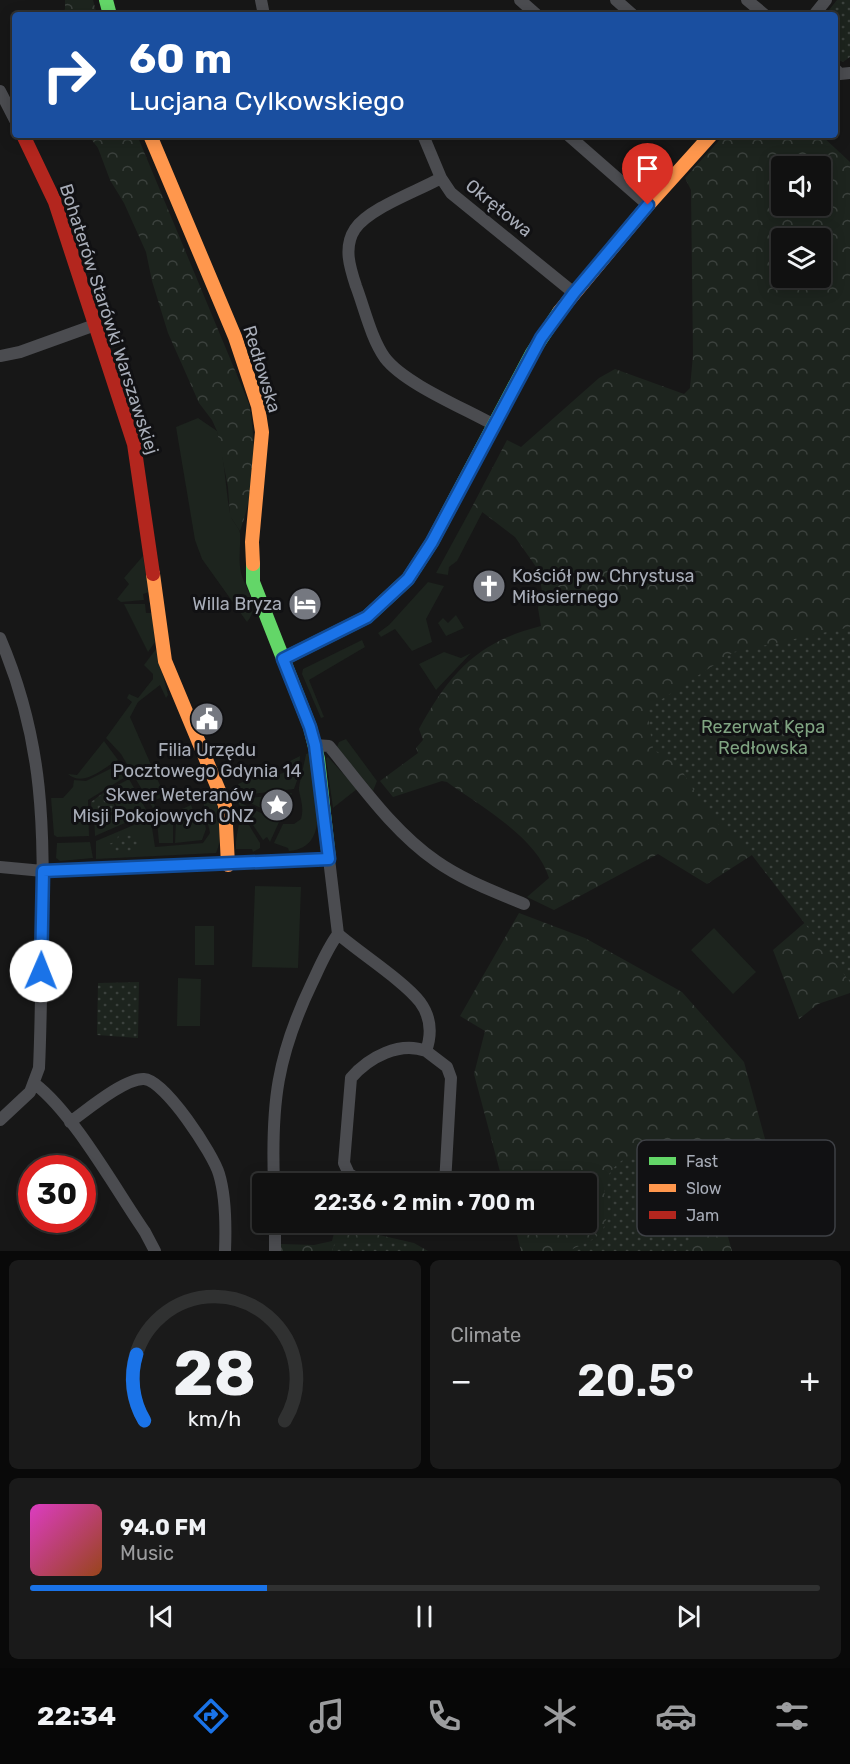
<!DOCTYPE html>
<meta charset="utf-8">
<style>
body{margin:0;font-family:Rubik,sans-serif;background:#1a1a1a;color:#f1f3f6;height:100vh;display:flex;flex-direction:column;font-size:22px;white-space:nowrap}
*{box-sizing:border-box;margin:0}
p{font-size:20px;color:#9c9d9f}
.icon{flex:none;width:33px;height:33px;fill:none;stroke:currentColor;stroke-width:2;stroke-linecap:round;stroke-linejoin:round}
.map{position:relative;height:1251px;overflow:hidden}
.drawer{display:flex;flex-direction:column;gap:9px;padding:9px;background:#090909;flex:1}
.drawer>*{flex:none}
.hud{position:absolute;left:12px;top:12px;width:826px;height:126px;border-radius:6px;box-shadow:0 3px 15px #0003,0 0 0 2px #303131;background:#1a4fa0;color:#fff;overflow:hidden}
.fabs{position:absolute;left:771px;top:156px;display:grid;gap:12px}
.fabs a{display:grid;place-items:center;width:60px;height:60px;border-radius:6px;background:#111;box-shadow:0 3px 15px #0003,0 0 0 2px #303131;font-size:30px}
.speed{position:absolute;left:18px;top:1155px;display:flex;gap:12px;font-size:30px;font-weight:700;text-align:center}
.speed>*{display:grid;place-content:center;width:78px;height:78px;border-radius:50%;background:#111;box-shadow:0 3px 15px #0003,0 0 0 2px #303131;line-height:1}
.speed .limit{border:9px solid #d22;background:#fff;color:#111}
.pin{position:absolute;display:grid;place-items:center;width:51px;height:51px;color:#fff;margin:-62px -26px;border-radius:50% 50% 50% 0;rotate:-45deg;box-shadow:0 0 6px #0007}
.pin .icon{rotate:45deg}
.me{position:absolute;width:66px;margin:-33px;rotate:1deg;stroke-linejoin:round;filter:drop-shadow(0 0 4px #0008)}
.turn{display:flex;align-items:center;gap:21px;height:126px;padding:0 18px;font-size:27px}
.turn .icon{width:78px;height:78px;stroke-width:2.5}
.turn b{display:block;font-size:42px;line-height:51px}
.big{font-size:45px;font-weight:600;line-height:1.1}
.drawer .widget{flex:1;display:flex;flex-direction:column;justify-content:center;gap:9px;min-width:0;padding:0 21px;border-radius:9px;background:#1a1a1a}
.drawer .dial{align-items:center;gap:0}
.dial svg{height:156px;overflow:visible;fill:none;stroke:#303131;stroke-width:7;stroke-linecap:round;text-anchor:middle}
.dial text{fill:#f1f3f6;stroke:none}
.song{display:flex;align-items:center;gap:18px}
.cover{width:72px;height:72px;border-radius:9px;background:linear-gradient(135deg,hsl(310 70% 55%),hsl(20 70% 35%))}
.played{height:6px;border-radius:3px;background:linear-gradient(90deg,#1a73e8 30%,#303131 30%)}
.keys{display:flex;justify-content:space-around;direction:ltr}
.heat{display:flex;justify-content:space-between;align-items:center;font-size:33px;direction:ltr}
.drawer .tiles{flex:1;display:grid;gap:9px;grid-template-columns:1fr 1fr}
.widget:last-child{grid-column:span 2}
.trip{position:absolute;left:252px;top:1173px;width:345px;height:60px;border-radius:6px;background:#111;box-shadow:0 3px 15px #0003,0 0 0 2px #303131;font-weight:600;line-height:60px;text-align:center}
.tabs{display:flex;height:96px;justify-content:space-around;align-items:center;background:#070707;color:#9c9d9f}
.tabs .icon{width:42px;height:42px}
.tabs .active{color:#1a73e8}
.tabs b{font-size:27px;color:#f1f3f6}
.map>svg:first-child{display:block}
</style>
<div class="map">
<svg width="850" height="1251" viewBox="0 0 850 1251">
<defs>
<pattern id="forest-crowns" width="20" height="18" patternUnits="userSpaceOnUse" patternTransform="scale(1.5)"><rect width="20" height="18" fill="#1d241e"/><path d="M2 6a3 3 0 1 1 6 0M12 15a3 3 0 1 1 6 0" fill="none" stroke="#3b413d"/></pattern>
<pattern id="park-dots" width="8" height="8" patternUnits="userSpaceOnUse" patternTransform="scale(1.5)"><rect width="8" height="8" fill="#1d241e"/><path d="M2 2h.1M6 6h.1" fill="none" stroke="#3b413d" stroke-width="1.8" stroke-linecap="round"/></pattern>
</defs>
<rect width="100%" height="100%" fill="#171717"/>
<path fill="#1d241e" d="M 198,418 L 217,431 C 225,458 225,486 230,513 C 231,521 239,526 240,533 C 241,549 237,564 243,579 C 249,593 259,609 247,622 L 202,559 L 195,540 L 176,427 Z
M 473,505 L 483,511 L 457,561 L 449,567 L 448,575 L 436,573 Z
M 143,556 L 149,592 L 143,594 L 144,600 L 121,602 L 117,599 L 129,584 L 124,578 Z
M 428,582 L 444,586 L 426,619 L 432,642 L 412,651 L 395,629 L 381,637 L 378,633 L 389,625 Z
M 124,604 L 145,604 L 146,613 L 152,613 L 155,642 L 148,652 Z
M 456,615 L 464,628 L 446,636 L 438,623 L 443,618 L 448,623 Z
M 362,640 L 365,647 L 309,680 L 324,717 L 321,718 L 302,674 L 303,669 Z
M 156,649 L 168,695 L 166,698 L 160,685 L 138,702 L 130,717 L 163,792 L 163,797 L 153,801 L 156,809 L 154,810 L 121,754 L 106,738 L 132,702 L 127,698 L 129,694 L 138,698 L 153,679 L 153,674 L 144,665 Z
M 444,652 L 461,658 L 471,653 L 436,690 L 419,664 Z
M 346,739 L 377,781 L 373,791 L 337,747 L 339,742 Z
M 104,741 L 118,760 C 104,767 84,788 68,774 L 77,775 Z
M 309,753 C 313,783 335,848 289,851 L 288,848 L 274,843 L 283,824 L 294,824 L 301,819 C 304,808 301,800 299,791 C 298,787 305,761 306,754 Z
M 300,756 L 299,775 L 294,789 L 235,796 L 233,791 L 239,788 L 238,784 L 270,770 L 275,776 L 288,771 L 288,762 Z
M 328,757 L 357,789 L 333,808 L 326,758 Z
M 120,764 L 127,776 L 88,800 L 89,836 L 57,837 L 54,835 L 51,798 L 63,798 L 73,787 L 74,780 L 86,781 Z
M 129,779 L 148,813 L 95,836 L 94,817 L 112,815 L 118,811 L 110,789 Z
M 292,793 L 281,818 L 242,799 Z
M 212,795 C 222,808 223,838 216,853 L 96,859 L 96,841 L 148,819 L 151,821 L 155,847 L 203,843 L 210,833 L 203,801 Z
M 237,801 L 279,822 L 270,842 L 267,837 L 263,840 Z
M 191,805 L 193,810 L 173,820 L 173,843 L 159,843 L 157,820 Z
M 202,809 L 206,829 L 202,840 L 175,843 L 176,820 Z
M 239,809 L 260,843 L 260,848 L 253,852 L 252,849 L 236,849 C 235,834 241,827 239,809 Z
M 90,842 L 93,858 L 60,861 L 56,858 L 57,843 Z
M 255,886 L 301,887 L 298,968 L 252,967 Z
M 195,926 L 214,926 L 214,965 L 195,965 Z
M 714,928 L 756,972 L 733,994 L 691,950 Z
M 178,978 L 201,979 L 200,1026 L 177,1026 Z"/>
<path fill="url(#forest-crowns)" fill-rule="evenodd" d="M 65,0 L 93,0 L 97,15 L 60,15 L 65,9 Z
M 88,135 L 137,135 L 249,404 C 257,446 255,490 240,531 L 230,516 L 228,487 L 217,431 L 212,420 L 199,403 L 168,333 L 152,281 L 146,252 L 124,203 L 110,180 L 98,148 Z
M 724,135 L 777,139 L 784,135 L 821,135 L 850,162 L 850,993 L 818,1004 L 799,1019 L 773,950 L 816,913 L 766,846 L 707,884 L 658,854 L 554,910 L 527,897 L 549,878 C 538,838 480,806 447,782 L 442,781 L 393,797 L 380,781 L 418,753 L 416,748 L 423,740 L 419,729 C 450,673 477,642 541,626 L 538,608 L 542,592 L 539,571 L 515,537 L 473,505 L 507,440 L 521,447 L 599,378 L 615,369 L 684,394 L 690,388 L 693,355 L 691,190 L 685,178 ZM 782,166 L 820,166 L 820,206 L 782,206 ZM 782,238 L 820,238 L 820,278 L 782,278 Z
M 519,913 L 585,938 L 682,992 L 744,1062 L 768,1150 L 720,1209 L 732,1251 L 521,1251 L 514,1223 L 586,1222 L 586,1184 L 503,1183 L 474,1074 L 485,1031 L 460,1016 Z
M 336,1225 L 414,1243 L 428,1251 L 281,1251 L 281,1244 L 314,1245 L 332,1241 Z"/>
<path fill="url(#park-dots)" d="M 837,0 L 850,0 L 850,57 L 843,62 L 836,59 L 836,15 L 825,15 Z
M 850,627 L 850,982 L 734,832 L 719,825 L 699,799 L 678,764 L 653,750 L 647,709 L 734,652 Z
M 107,790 L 116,809 L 113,812 L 92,814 L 91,802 Z
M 136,835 L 138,850 L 110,853 L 109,844 L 117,841 L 118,836 Z
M 139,982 L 138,1038 L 97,1035 L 98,983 Z
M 637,1151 L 683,1172 L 691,1251 L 569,1251 C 577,1246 590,1242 597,1236 C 625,1210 576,1184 637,1151 Z
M 335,1242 L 414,1243 L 408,1251 L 332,1251 Z"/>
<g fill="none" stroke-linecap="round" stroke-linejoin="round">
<path stroke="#4b4c50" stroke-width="12" d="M 261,0 L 264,15
M 520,0 L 537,15
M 616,0 L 633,15
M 747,0 L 765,15
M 814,15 L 826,0
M 836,70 L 840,74 L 850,73
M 0,91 L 15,120
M 423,135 L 441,178 L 451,193 L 574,293
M 568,135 L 648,205
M 441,178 C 418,191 369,208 355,229 C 343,247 350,268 356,286 C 365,310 371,338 385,358 C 405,384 464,408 494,425
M 0,356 L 20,352 L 95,325
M 0,638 C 45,743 44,829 42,941 C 41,984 41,1026 39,1068 L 30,1092 L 0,1120
M 315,745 L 329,746 C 362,786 393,831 436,861 C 463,880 493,891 524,904
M 0,867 L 43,871 L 329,859 L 338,934 C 327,949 320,966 312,983 C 277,1056 271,1103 274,1184
M 338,934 C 360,953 405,982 420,1002 C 431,1017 432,1034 426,1051 L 447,1067 L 451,1078 L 445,1184
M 426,1051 C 400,1041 369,1057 351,1078 L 344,1163 L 349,1174 L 358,1179 L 445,1183
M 35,1084 C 74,1114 116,1190 145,1232 L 155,1251
M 70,1122 C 87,1110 125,1078 144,1079 C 165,1080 213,1154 219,1174 C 226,1197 226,1226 225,1251
M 275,1222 L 275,1251"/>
<path stroke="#63d668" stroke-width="14" d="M 106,0 L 110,15
M 253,564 L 253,582 L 310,727 L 318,759 L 329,859
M 283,659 L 367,617 L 408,579 L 432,542 L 532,353 L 559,312"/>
<path stroke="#ff974d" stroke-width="14" d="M 150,135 L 235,337 L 258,406 L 262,432 L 252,542 L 253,564
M 559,312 L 648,205 L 711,135
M 153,574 L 165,661 L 225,805 L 228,865"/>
<path stroke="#b3261e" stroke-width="14" d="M 23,135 L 55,202 L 134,444 L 153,574"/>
</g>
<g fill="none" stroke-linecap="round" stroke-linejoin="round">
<defs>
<path id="route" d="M 41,971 L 43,871 L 329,859 L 315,745 L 310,727 L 283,659 L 367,617 L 408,579 L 432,542 L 541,338 L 574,293 L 648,205"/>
</defs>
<use href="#route" stroke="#114b97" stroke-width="15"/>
<use href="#route" stroke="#1a73e8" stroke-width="10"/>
</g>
<defs>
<symbol id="church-disc" viewBox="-11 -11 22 22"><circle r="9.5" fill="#757880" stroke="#111113"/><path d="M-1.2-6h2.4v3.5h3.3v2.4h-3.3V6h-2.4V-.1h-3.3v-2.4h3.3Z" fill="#fff"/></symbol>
<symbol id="hotel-disc" viewBox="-11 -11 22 22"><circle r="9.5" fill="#757880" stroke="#111113"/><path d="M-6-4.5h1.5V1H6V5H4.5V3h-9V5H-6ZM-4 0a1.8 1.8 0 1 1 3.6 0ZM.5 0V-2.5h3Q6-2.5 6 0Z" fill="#fff"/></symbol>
<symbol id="civic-disc" viewBox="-11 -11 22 22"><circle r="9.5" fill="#757880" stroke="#111113"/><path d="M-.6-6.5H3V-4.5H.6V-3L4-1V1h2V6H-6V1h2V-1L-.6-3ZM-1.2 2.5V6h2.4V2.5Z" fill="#fff"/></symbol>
<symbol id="sight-disc" viewBox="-11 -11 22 22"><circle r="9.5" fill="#757880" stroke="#111113"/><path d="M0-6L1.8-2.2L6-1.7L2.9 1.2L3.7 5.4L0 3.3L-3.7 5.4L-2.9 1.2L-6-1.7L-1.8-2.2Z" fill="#fff"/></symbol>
</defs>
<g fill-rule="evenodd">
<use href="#church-disc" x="470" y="567" width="38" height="38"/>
<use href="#hotel-disc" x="286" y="585" width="38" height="38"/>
<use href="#civic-disc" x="188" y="700" width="38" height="38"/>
<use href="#sight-disc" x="258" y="786" width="38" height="38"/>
</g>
<g text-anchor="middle" stroke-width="6" stroke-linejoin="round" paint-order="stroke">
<g font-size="18" fill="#a8adb8" stroke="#111113">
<text transform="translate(499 208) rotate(39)" y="6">Okrętowa</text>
<text transform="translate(109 319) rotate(72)" y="6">Bohaterów Starówki Warszawskiej</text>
<text transform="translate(262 369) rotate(73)" y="6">Redłowska</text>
</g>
<g font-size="18" fill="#a8adb8" stroke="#111113" text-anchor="end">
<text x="512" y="582" text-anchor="start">Kościół pw. Chrystusa<tspan x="512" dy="21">Miłosiernego</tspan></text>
<text x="282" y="610">Willa Bryza</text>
<text x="207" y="756" text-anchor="middle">Filia Urzędu<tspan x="207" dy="21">Pocztowego Gdynia 14</tspan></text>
<text x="254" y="801">Skwer Weteranów<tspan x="254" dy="21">Misji Pokojowych ONZ</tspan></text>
</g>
<g font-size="18" fill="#7fa381" stroke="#111113">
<text x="763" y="733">Rezerwat Kępa<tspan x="763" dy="21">Redłowska</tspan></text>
</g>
</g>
<rect x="637" y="1140" width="198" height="96" rx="9" fill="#111113" stroke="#3e4045" stroke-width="1.5"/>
<rect x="649" y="1157" width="27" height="8" fill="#63d668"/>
<rect x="649" y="1184" width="27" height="8" fill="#ff974d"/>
<rect x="649" y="1211" width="27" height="8" fill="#b3261e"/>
<g font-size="16" fill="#a8adb8">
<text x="686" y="1167">Fast</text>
<text x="686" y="1194">Slow</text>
<text x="686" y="1221">Jam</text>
</g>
</svg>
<div class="fabs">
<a><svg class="icon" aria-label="sound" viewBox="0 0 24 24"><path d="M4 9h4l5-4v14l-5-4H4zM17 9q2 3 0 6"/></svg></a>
<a><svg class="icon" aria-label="layers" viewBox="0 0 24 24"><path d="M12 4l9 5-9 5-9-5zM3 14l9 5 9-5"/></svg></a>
</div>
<div class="speed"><div class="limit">30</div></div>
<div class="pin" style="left:648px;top:205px;background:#d93025"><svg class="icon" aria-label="arrive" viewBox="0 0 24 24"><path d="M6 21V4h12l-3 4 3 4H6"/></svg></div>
<svg class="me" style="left:41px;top:971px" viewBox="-20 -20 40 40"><circle r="19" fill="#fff"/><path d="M0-13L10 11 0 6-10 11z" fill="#1a73e8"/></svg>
<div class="trip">22:36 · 2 min · 700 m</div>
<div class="hud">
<div class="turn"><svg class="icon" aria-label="right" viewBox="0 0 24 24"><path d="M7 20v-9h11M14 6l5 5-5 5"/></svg><div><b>60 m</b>Lucjana Cylkowskiego</div></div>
</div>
</div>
<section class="drawer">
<div class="tiles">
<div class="widget dial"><svg viewBox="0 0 100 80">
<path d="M14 69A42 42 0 1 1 86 69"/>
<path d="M14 69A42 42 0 0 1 10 35" stroke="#1a73e8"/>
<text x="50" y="56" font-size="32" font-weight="700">28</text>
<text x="50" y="72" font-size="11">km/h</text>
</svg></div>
<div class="widget"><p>Climate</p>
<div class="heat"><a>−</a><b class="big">20.5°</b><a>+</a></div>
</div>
<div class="widget">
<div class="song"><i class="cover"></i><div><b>94.0 FM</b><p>Music</p></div></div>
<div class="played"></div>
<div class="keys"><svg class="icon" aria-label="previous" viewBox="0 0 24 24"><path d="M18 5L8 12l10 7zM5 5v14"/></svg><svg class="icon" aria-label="pause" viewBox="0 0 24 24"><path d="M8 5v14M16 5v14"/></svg><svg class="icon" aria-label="next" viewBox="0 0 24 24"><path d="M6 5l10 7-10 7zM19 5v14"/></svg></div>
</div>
</div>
</section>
<nav class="tabs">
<b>22:34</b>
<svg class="icon active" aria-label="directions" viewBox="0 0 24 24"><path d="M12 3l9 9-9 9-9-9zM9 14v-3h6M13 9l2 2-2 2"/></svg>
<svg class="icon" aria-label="music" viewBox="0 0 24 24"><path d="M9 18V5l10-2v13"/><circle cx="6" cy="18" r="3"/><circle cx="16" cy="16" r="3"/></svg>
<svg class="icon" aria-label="phone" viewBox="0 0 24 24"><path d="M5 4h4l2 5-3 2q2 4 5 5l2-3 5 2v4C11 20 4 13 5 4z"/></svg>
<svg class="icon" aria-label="climate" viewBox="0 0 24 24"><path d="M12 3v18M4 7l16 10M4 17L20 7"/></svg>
<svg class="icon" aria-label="car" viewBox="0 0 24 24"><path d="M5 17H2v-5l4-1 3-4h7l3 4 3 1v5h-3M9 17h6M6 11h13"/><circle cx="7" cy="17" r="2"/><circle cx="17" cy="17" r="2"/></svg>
<svg class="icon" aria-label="filters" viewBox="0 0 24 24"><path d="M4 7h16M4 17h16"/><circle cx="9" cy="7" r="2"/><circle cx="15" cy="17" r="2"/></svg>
</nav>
